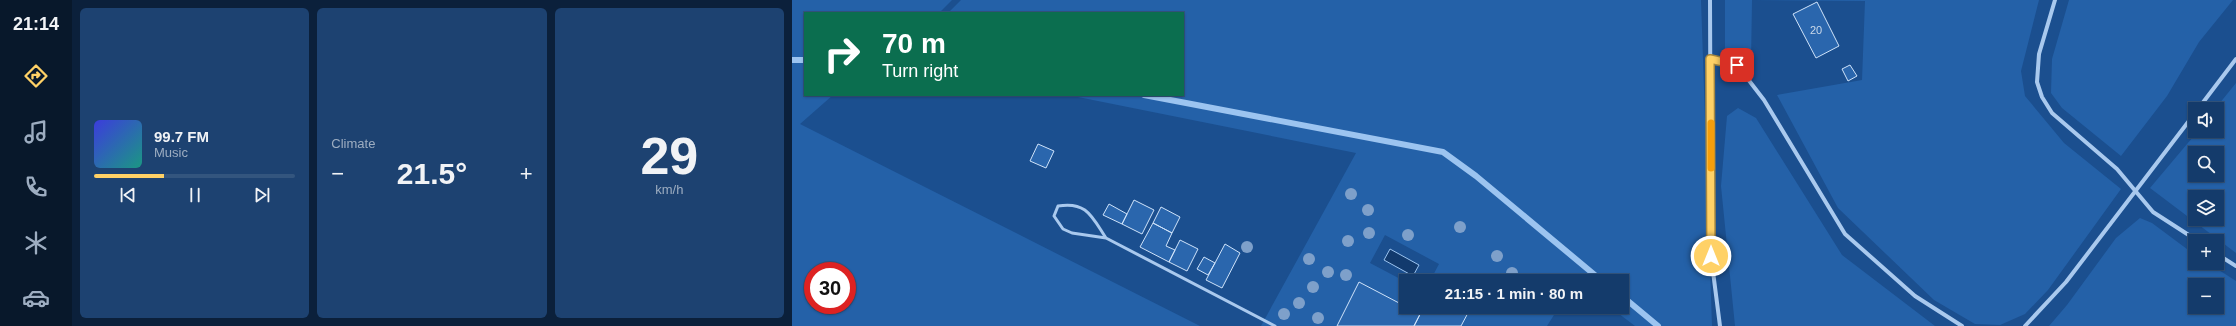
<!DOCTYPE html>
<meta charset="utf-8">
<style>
body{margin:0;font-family:Arial,sans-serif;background:#1d4271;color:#f1f3f6;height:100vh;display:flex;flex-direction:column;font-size:15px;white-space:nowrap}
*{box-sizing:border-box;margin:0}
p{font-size:13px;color:#9dadc1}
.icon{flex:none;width:22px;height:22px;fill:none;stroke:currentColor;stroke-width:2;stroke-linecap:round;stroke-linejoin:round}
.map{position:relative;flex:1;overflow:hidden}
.panel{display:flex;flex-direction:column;gap:8px;padding:8px;background:#0b203b;width:720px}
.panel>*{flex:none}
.top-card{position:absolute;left:12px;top:12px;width:380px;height:84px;border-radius:0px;box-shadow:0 1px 3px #0004,0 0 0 1px #33557e;background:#0b6e4f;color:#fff;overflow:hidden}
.controls{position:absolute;left:1396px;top:102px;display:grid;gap:8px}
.controls a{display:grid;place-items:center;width:36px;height:36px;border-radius:0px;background:#143b6b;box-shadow:0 1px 3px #0004,0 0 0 1px #33557e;font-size:20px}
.speed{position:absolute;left:12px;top:262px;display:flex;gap:8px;font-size:20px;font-weight:700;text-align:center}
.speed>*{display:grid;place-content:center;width:52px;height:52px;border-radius:50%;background:#143b6b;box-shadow:0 1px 3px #0004,0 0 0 1px #33557e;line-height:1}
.speed .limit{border:6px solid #d22;background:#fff;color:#111}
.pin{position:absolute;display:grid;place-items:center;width:34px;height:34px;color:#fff;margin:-17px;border-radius:8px;box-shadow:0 2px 6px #0006}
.me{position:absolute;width:44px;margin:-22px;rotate:0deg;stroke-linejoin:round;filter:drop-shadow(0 0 3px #0008)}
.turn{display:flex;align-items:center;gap:14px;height:84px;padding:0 12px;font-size:18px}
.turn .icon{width:52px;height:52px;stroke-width:2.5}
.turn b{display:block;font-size:28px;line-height:34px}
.big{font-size:30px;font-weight:800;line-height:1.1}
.panel .tile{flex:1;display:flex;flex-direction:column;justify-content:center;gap:6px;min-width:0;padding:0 14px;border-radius:6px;background:#1d4271}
.panel .dial{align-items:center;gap:0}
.dial b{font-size:52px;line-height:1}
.song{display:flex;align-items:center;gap:12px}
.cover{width:48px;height:48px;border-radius:6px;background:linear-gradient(135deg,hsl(240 70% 55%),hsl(170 70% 35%))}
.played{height:4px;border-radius:2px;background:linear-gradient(90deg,#ffd166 35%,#33557e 35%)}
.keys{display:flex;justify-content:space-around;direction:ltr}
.heat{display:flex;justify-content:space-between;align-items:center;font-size:22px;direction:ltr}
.panel .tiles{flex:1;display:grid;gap:8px;grid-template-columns:repeat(3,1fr)}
.trip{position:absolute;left:607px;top:274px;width:230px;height:40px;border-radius:0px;background:#143b6b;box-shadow:0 1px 3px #0004,0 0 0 1px #33557e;font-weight:800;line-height:40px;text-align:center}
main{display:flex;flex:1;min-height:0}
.tabs{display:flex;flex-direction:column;width:72px;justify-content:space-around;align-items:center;background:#08182b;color:#9dadc1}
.tabs .icon{width:28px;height:28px}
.tabs .selected{color:#ffd166}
.tabs b{font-size:18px;color:#f1f3f6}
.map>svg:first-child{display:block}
</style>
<main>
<nav class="tabs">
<b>21:14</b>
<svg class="icon selected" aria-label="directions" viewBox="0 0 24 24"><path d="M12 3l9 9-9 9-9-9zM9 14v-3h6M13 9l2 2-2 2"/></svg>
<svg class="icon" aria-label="music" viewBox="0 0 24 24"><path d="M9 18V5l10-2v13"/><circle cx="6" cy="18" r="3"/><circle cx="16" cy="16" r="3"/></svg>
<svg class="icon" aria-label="phone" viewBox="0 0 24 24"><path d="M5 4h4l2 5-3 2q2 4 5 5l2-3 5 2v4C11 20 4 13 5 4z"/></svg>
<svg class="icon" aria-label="climate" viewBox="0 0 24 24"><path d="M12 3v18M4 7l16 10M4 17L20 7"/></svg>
<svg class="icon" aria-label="car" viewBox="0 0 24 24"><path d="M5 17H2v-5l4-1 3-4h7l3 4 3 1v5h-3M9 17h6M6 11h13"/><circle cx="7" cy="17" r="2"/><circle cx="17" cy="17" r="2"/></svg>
</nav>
<section class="panel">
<div class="tiles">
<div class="tile">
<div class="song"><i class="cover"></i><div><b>99.7 FM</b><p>Music</p></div></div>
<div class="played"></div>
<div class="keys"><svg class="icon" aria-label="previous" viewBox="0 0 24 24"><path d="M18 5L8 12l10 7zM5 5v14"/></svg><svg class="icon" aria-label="pause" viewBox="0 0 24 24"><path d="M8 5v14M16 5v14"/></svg><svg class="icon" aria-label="next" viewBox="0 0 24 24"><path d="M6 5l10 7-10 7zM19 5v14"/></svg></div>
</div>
<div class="tile"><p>Climate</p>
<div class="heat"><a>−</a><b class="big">21.5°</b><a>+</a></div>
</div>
<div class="tile dial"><b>29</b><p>km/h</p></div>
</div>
</section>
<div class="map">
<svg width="1444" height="326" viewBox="0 0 1444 326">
<rect width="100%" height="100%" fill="#1b4f8f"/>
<path fill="#2461a8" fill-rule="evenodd" d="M 0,0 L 160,0 L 147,13 L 13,13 L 13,95 L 41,95 L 8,124 L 408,326 L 0,326 ZM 21,271 L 55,271 L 55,305 L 21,305 Z
M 169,0 L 909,0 L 920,326 L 843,326 L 818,307 L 830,307 L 830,281 L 638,281 L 647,264 L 593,235 L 578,263 L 614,282 L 614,307 L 767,307 L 755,326 L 469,326 L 564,153 L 276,95 L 391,95 L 391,13 L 156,13 Z
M 933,0 L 1247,0 L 1229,71 L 1233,96 L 1272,143 L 1329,189 L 1256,290 L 1233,314 L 1208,325 L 1183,324 L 1142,300 L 1046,208 L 985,95 L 1070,80 L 1073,1 L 960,0 L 959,62 L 948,52 L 933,50 Z
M 1277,0 L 1441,0 L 1407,42 L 1375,96 L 1329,156 L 1270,108 L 1259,93 L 1260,59 Z
M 1444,83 L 1444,253 L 1358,188 L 1406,131 L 1425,131 L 1425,109 L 1423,109 ZM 1403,153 L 1425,153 L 1425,175 L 1403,175 ZM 1403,197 L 1425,197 L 1425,219 L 1403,219 Z
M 946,108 L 964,118 L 1050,255 L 1143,326 L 943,326 L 929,186 L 935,116 Z
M 1348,218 L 1360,223 L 1403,255 L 1403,263 L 1416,263 L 1444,281 L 1444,326 L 1257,326 L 1275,305 L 1324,238 ZM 1403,285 L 1425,285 L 1425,307 L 1403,307 Z"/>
<path fill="#123a6d" stroke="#9cc4f0" d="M 598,249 L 627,265 L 621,276 L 592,260 Z"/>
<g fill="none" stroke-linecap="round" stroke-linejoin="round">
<path stroke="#9cc4f0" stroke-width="6" d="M 0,60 L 13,60
M 352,95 L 651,152 L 684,176 L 810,281
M 830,296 L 866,326"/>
</g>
<path fill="#2a66ad" stroke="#cfe3fa" d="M 1025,2 L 1047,46 L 1024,58 L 1001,14 Z
M 1058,65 L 1065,76 L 1056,81 L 1050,69 Z
M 246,144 L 262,151 L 254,168 L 238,161 Z
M 342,200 L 362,210 L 350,234 L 330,224 Z
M 317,204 L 335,214 L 330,224 L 311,215 Z
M 369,207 L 388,217 L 380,233 L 361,223 Z
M 361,223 L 380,233 L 374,246 L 383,250 L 377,262 L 348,247 Z
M 388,240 L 406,249 L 395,271 L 377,262 Z
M 433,244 L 448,253 L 430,288 L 414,280 Z
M 412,257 L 423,263 L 416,275 L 405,269 Z
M 567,282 L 628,314 L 622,326 L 545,326 Z
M 632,307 L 669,307 L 677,311 L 669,326 L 622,326 Z"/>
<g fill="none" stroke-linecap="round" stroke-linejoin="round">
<path stroke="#a9c9ee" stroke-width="3" d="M 314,238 C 300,217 295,201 266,206 L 262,216 L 271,229 L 280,233 L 314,238 L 483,326"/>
<path stroke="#a9c9ee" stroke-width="4" d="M 918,0 L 919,256 L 928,326
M 1263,0 L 1247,54 L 1245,82 L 1250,97 L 1260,113 L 1325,169 L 1361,212 L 1406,241
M 918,59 L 945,65 L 972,100 L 1053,234 L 1123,296 L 1170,326
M 1406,109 L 1444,59
M 1425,254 L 1444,266
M 1233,326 L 1274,282 L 1403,113"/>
</g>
<g fill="#7ea0ca">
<circle cx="559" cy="194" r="6"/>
<circle cx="576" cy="210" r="6"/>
<circle cx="668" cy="227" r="6"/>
<circle cx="577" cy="233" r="6"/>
<circle cx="616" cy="235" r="6"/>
<circle cx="556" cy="241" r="6"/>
<circle cx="455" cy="247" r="6"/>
<circle cx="705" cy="256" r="6"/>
<circle cx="517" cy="259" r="6"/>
<circle cx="536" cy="272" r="6"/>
<circle cx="720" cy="273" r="6"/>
<circle cx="554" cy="275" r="6"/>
<circle cx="521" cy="287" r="6"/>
<circle cx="507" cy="303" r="6"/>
<circle cx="492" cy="314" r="6"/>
<circle cx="526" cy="318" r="6"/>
</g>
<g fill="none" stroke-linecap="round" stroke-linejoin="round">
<defs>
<path id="route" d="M 919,256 L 918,59 L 945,65"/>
</defs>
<use href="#route" stroke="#a68842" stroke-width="10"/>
<use href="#route" stroke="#ffd166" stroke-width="7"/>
<path stroke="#f59e0b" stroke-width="7" d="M 919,123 L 919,168"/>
</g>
<g text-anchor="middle" stroke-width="4" stroke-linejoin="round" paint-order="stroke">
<g font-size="11" fill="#cad9ea">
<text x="1024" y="34">20</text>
</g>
</g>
</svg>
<div class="controls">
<a><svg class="icon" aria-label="sound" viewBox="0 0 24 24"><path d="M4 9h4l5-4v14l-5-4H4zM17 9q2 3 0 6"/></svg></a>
<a><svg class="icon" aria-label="search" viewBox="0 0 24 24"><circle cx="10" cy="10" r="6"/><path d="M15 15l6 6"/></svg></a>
<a><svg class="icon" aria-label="layers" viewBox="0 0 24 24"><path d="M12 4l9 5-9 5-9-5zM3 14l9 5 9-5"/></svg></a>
<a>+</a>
<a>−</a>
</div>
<div class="speed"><div class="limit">30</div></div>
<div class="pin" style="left:945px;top:65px;background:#d93025"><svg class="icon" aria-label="arrive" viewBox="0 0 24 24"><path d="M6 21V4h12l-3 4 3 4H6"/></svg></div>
<svg class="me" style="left:919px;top:256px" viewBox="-20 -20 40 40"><circle r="17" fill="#ffd166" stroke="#fff" stroke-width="3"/><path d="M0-11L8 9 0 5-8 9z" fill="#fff"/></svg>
<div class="trip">21:15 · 1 min · 80 m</div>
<div class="top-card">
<div class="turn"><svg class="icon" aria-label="right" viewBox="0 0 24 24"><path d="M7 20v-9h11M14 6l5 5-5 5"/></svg><div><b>70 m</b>Turn right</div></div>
</div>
</div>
</main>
